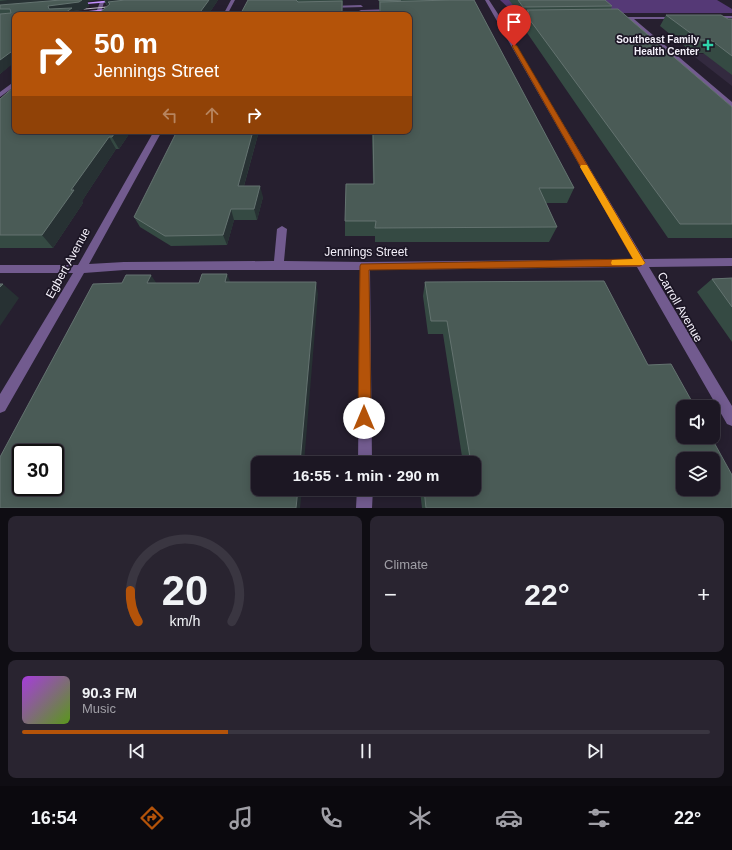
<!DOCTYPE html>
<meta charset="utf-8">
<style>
body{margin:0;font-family:Helvetica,sans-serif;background:#292430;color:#f1f3f6;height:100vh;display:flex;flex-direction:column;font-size:15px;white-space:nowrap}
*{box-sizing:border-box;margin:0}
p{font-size:13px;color:#a09fa6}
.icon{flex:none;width:22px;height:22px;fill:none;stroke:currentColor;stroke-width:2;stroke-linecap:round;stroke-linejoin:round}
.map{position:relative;height:508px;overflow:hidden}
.side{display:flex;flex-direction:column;gap:8px;padding:8px;background:#0f0d13;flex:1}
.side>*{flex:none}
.hud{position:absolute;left:12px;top:12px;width:400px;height:122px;border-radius:8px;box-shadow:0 2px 10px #0003,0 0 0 1px #3a3641;background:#b45309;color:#fff;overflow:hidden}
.buttons{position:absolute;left:676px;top:400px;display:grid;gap:8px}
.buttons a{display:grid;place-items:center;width:44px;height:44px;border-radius:8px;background:#1c1723;box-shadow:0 2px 10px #0003,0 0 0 1px #3a3641;font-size:20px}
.speed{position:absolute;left:12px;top:444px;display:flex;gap:8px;font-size:20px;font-weight:700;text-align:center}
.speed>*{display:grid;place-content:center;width:52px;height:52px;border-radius:50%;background:#1c1723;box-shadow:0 2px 10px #0003,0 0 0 1px #3a3641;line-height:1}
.speed .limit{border:2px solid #111;border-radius:6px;background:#fff;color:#111}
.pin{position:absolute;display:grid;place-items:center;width:34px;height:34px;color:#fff;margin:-41px -17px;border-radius:50% 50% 50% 0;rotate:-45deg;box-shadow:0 0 4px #0007}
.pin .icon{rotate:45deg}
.me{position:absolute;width:44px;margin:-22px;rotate:0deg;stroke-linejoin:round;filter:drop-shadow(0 0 3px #0008)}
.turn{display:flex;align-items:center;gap:14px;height:84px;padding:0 16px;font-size:18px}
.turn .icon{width:52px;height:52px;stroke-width:2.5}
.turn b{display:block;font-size:28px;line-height:34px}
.lanes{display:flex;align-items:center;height:38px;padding:0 16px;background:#0003;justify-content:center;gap:20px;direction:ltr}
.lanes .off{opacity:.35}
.big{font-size:30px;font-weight:800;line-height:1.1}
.side .card{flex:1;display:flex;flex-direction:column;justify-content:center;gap:6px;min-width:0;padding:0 14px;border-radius:8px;background:#292430}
.side .dial{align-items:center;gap:0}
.dial svg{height:104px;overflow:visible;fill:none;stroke:#3a3641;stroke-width:7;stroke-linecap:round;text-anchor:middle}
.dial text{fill:#f1f3f6;stroke:none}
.song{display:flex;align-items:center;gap:12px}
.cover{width:48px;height:48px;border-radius:6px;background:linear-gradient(135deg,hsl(280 70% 55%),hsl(90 70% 35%))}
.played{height:4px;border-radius:2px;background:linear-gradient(90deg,#b45309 30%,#3a3641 30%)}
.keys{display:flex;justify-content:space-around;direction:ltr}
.heat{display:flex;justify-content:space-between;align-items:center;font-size:22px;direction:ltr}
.side .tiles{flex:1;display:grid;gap:8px;grid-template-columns:1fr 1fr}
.card:last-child{grid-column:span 2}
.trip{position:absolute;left:251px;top:456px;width:230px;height:40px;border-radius:8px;background:#1c1723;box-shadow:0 2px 10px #0003,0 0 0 1px #3a3641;font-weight:800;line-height:40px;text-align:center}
.menu{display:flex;height:64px;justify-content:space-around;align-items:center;background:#0b090e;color:#a09fa6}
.menu .icon{width:28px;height:28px}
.menu .active{color:#b45309}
.menu b{font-size:18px;color:#f1f3f6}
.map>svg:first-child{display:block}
</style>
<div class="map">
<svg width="732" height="508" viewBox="0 0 732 508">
<rect width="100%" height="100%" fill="#261f2f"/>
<path fill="#332a3f" d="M 691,54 L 732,54 L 732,86 Z"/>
<path fill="#553976" d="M 500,0 L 717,0 L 732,9 L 732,13 L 514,13 Z"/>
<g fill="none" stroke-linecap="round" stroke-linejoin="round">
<path fill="#725b8f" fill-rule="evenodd" d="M 231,0 L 235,0 L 227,15 L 223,15 Z
M 485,0 L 489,0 L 500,17 L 536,17 L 538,18 L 536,19 L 501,20 L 644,259 L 732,258 L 732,266 L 649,267 L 732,406 L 732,426 L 727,424 L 637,267 L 370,270 L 372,463 L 358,463 L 360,270 L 124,270 L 84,273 L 5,411 L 0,413 L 0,394 L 73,273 L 0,273 L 0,265 L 78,265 L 154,131 L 162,131 L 89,264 L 124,262 L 274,261 L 277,229 L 282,226 L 287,229 L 284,261 L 365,262 L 633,259 Z
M 102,1 L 104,2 C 102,10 101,15 92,15 L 97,10 L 100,2 Z
M 361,5 L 363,7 L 329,8 L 327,7 L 329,6 Z
M 393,9 L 395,11 L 361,12 L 359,11 L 361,10 Z
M 712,16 L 732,16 L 732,18 L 710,18 Z
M 614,17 L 680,17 L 678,19 L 634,19 L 732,102 L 732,107 L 628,19 L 612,19 Z
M 15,81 L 15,86 L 0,97 L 0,92 Z
M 357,489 L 373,489 L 372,508 L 356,508 Z"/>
<path fill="#c391ff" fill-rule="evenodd" d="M 113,0 L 135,0 L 75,5 L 73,4 Z
M 115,8 L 117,10 L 69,15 L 53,15 Z"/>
<path stroke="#c0bbc7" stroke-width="1" d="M 74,10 L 118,6"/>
</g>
<path fill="#354a43" d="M 0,0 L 96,0 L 87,1 L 89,6 L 83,10 L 73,11 L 0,74 Z
M 104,0 L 218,0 L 208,15 L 97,15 L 107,6 Z
M 248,0 L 343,0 L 342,15 L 240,15 Z
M 379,0 L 474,0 L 574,188 L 567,203 L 546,203 L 557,227 L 549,242 L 375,242 L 375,236 L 345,236 L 345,221 L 373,184 L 372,131 L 409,131 L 379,8 Z
M 509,0 L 605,0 L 612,6 L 611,9 L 732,107 L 732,238 L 668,238 L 521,24 L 523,16 L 521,16 Z
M 666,15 L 732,19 L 732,75 L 703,53 L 693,53 L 660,26 Z
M 0,99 L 15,131 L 131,131 L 119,149 L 116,149 L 82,201 L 83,203 L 53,248 L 0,248 Z
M 259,131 L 244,186 L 263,197 L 257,220 L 234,220 L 227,245 L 171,246 L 140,227 L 134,217 Z
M 732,278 L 732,342 L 697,292 L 712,279 Z
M 425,282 L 648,365 L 732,508 L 422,508 L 420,491 L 421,489 L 474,489 L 474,463 L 463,463 L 443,334 L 428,334 L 423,296 Z"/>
<path fill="#273133" d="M 8,0 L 96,0 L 87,1 L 89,6 L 83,10 L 73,11 L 75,15 L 62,15 L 52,14 L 48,6 L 0,9 L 0,1 Z
M 105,0 L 142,0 L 110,4 L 108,2 L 110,7 L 108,7 Z
M 209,0 L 218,0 L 208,15 L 198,15 Z
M 15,49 L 15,62 L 0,74 L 0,60 Z
M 116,131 L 131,131 L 119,149 L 112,137 Z
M 253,131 L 259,131 L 241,196 L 238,186 Z
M 109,137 L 116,149 L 82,201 L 83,203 L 53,248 L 42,235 L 71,190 Z
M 260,186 L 263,197 L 257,220 L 254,209 Z
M 231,209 L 234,220 L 227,245 L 223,235 Z
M 227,274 L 232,286 L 225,282 Z
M 151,275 L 159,287 L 147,283 Z
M 316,282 L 318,294 L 304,463 L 300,463 Z
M 3,284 L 19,298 L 0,326 L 0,287 Z
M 298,489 L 302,489 L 300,508 L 296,508 Z"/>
<path fill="#4a5b56" stroke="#647370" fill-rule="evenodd" d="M 61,0 L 82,0 L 79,2 L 48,6 L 49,9 L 72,8 L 62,15 L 15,15 L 15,49 L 0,60 L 0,14 L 11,13 L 10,9 L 0,9 L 0,5 Z
M 125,0 L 209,0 L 198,15 L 97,15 L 110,4 L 108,2 Z
M 248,0 L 296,0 L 298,2 L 342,1 L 342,15 L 240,15 Z
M 379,0 L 401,0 L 379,1 Z
M 450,0 L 474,0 L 574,188 L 539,188 L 557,227 L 375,228 L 376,221 L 345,221 L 346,184 L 374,184 L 373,131 L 409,131 L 409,15 L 369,15 L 369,13 L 380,13 L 380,2 Z
M 518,0 L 605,0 L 612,6 L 523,7 Z
M 618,9 L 732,107 L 732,224 L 680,224 L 524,12 L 529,12 L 527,10 Z
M 666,15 L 721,15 L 728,19 L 732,19 L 732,56 L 711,40 L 700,40 Z
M 15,86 L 15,131 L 116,131 L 112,137 L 109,137 L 71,190 L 74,190 L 42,235 L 0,235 L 0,99 Z
M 177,131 L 253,131 L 238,186 L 260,186 L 254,209 L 231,209 L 223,235 L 165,236 L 134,217 Z
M 202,274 L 227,274 L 225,282 L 316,282 L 300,463 L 258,463 L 258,489 L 298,489 L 296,508 L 0,508 L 0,457 L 93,284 L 122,283 L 126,275 L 151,275 L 147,283 L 199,283 ZM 21,453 L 55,453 L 55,487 L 21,487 Z
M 732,278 L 732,307 L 712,279 Z
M 604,281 L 648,365 L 671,364 L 695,407 L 683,407 L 683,437 L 711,437 L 732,475 L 732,508 L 426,508 L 424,489 L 474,489 L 474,463 L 471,463 L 447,321 L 431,321 L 425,282 ZM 683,459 L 713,459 L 713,489 L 683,489 Z
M 0,284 L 3,284 L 0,287 Z"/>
<path fill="#b45309" stroke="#753606" d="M 514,44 L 517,46 L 645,263 L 640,266 L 369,270 L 371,418 L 369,422 L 364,424 L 360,422 L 358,418 L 360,266 L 361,264 L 633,259 L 512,46 Z"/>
<path fill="#f59e0b" d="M 581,165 L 587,165 L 588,167 L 643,260 L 645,263 L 643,265 L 612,265 L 611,263 L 612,260 L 633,259 L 580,167 Z"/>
<path fill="#2fd4aa" stroke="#1c1625" stroke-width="1.5" d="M706 39h4v4h4v4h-4v4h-4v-4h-4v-4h4z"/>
<g text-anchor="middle" stroke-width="3.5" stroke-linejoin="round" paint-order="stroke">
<g font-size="10" font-weight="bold" fill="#f4f0fa" stroke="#1c1625" text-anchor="end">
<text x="699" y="43">Southeast Family<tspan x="699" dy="12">Health Center</tspan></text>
</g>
<g font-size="12" fill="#f4f0fa" stroke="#1c1625">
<text x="366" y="256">Jennings Street</text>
<text transform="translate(68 263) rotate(-61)" y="4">Egbert Avenue</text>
<text transform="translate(680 307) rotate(60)" y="4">Carroll Avenue</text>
</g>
</g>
</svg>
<div class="buttons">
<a><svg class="icon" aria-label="sound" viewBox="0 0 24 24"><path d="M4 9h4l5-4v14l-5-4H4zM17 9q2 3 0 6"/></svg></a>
<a><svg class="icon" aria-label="layers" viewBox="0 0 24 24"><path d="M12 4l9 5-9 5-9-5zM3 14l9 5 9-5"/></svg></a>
</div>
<div class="speed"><div class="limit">30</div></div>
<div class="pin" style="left:514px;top:46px;background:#d93025"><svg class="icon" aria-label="arrive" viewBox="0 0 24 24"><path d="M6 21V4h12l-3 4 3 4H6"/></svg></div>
<svg class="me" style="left:364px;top:418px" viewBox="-20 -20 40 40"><circle r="19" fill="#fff"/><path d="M0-13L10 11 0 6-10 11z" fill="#b45309"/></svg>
<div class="trip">16:55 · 1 min · 290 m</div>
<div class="hud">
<div class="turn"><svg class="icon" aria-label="right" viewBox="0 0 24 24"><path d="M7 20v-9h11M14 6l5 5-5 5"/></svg><div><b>50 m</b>Jennings Street</div></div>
<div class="lanes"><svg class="icon off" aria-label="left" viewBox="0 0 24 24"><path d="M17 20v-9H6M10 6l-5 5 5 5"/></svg><svg class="icon off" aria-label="ahead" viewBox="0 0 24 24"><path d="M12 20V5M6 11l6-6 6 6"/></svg><svg class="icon" aria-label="right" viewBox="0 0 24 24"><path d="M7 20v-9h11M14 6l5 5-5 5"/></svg></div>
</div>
</div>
<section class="side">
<div class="tiles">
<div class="card dial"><svg viewBox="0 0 100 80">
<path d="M14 69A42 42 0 1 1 86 69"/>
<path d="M14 69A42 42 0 0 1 8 45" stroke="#b45309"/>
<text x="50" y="56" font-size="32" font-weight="700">20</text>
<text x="50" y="72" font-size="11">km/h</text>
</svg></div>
<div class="card"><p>Climate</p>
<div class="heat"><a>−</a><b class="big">22°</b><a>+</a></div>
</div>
<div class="card">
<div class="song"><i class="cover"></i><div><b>90.3 FM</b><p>Music</p></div></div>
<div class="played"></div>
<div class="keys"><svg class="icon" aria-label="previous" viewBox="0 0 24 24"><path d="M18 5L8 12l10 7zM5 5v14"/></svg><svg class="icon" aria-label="pause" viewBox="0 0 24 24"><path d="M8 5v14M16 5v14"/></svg><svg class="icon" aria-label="next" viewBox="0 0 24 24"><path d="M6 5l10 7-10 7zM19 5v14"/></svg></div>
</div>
</div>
</section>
<nav class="menu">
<b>16:54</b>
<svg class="icon active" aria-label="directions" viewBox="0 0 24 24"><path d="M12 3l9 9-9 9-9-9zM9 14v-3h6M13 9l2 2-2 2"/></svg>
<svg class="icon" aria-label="music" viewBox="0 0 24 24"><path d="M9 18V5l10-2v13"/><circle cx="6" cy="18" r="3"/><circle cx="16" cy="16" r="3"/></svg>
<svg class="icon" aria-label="phone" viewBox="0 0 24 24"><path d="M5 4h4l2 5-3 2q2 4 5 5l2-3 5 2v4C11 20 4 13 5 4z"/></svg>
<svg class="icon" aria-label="climate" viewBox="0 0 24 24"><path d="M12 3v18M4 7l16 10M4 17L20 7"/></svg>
<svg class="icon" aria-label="car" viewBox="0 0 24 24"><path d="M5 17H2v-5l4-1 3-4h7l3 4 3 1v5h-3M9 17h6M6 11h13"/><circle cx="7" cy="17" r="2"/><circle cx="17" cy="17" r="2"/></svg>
<svg class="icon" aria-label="filters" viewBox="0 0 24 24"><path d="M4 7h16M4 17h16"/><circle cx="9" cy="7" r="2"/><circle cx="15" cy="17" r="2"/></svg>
<b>22°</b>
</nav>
